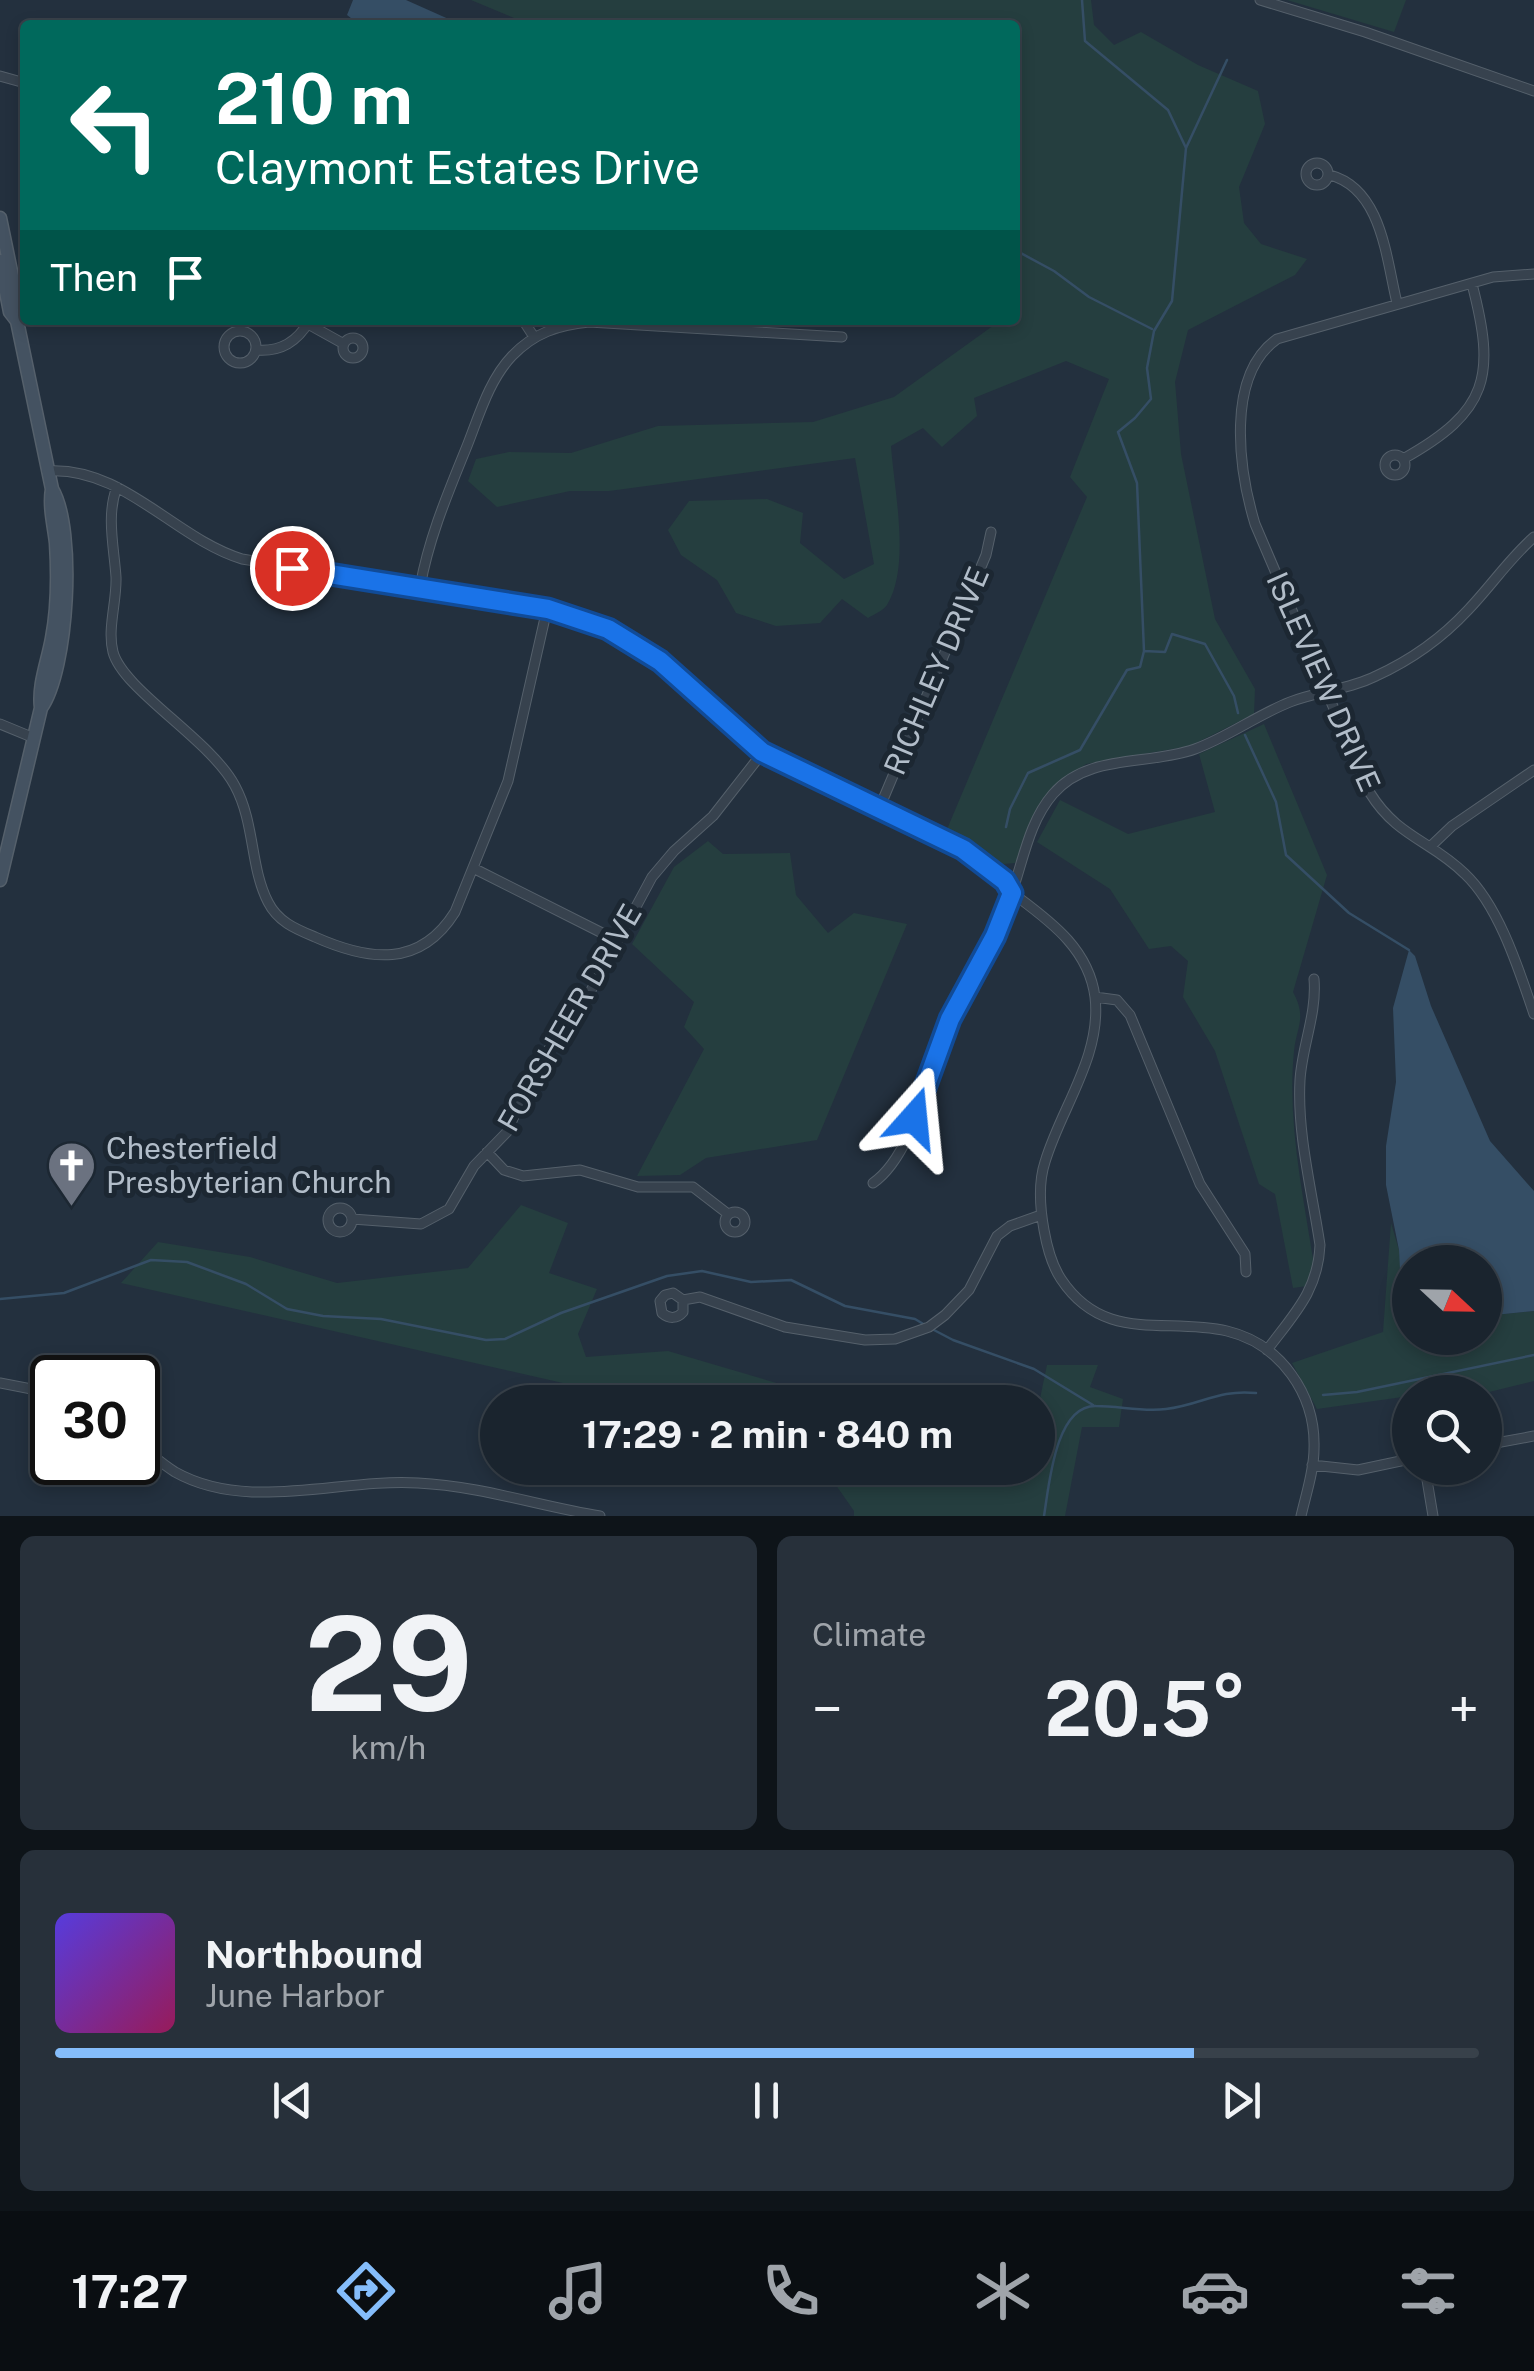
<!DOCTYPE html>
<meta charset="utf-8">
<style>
body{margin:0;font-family:"Public Sans",sans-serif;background:#27303a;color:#f1f3f6;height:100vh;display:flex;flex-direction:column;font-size:38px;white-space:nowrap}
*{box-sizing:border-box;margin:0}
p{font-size:32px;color:#9fa4aa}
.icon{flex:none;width:55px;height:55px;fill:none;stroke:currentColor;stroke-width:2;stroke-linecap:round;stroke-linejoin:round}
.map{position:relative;height:1516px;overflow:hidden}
.sheet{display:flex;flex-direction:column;gap:20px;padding:20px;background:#0e1419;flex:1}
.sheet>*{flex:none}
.guide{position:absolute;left:20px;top:20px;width:1000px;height:305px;border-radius:10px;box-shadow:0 5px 15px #0003,0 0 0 2px #38414a;background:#00695c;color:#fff;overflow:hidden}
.needle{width:65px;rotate:112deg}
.fabs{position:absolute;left:1392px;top:1245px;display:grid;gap:20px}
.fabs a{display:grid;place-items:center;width:110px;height:110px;border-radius:50%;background:#1a242e;box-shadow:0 5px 15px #0003,0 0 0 2px #38414a;font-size:50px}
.speed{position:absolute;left:30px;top:1355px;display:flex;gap:20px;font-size:50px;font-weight:700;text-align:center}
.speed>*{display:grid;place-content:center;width:130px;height:130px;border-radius:50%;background:#1a242e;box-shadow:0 5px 15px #0003,0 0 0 2px #38414a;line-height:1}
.speed .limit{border:5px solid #111;border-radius:15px;background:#fff;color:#111}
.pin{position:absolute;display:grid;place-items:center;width:85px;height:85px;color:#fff;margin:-42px;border:5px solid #fff;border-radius:50%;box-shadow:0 2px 10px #0007}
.me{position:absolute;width:110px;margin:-55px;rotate:18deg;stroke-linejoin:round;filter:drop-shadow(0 0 8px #0008)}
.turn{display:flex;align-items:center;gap:35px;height:210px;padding:0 30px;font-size:45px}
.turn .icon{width:130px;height:130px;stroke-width:2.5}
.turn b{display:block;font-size:70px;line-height:85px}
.then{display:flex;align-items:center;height:95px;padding:0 30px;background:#0003;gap:20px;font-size:38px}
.big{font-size:75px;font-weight:700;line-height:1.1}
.sheet .tile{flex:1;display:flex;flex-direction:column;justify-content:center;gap:15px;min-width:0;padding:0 35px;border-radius:15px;background:#27303a}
.sheet .dial{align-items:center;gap:0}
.dial b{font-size:130px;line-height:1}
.song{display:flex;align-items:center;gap:30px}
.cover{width:120px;height:120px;border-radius:15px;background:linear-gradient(135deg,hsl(250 70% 55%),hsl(330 70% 35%))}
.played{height:10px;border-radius:5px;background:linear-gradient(90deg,#85bdfb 80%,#38414a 80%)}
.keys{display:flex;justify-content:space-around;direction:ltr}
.heat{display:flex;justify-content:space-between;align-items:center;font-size:55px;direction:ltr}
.sheet .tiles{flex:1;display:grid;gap:20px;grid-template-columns:1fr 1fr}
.tile:last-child{grid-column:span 2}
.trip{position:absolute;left:480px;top:1385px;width:575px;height:100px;border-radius:50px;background:#1a242e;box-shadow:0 5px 15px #0003,0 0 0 2px #38414a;font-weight:700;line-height:100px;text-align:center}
.tab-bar{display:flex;height:160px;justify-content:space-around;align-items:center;background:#0a0e12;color:#9fa4aa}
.tab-bar .icon{width:70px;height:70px}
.tab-bar .active{color:#85bdfb}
.tab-bar b{font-size:45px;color:#f1f3f6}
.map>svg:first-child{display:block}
</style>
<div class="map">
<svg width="1534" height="1516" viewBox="0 0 1534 1516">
<rect width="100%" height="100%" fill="#23303e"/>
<path fill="#253e3f" d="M 471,0 L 1091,0 L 1094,25 L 1114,45 L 1141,32 L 1198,65 L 1258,91 L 1265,124 L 1239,187 L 1244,223 L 1261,244 L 1307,259 L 1295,275 L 1188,330 L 1175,382 L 1181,454 L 1215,619 L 1255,689 L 1254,714 L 1190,746 L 1086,764 L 1051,791 L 1015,863 L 1003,864 L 945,834 L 1087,497 L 1070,477 L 1109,379 L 1066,361 L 974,398 L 977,416 L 942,447 L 923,428 L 891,446 C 894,490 911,566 887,605 C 883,611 874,614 868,618 L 842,599 L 820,623 L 776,626 L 736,613 L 717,580 L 681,555 L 668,530 L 689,501 L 767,499 L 803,513 L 800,543 L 844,579 L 874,564 L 855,458 L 609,491 L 570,491 L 497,507 L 468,481 L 476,459 L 509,452 L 571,453 L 658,426 L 813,422 L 894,397 L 1001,320 L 1015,320 L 1015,25 L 531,25 Z
M 1287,0 L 1406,0 L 1394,32 Z
M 1264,724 L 1327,875 L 1293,992 C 1307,1018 1297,1025 1294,1051 C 1287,1122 1303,1194 1314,1265 L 1314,1285 L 1293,1288 L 1275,1194 L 1259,1184 L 1215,1051 L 1183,997 L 1188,961 L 1171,946 L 1149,949 L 1110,889 L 1037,842 L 1060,800 L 1128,834 L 1215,812 L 1199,754 Z
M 708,841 L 723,854 L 790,853 L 796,895 L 828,933 L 854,913 L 907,924 L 817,1140 L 706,1158 L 680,1175 L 637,1176 L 704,1049 L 684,1027 L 694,1002 L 632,944 L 674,867 Z
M 521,1205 L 568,1223 L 549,1273 L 597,1289 L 578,1334 L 586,1357 L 668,1351 L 841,1402 L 573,1402 L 576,1386 L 121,1283 L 158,1242 L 250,1257 L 337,1283 L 468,1268 Z
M 1391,1223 L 1399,1250 L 1410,1338 L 1485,1338 L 1485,1316 L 1534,1311 L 1534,1381 L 1485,1393 L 1410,1392 L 1410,1396 L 1317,1409 L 1292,1363 L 1383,1332 Z
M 1047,1365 L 1098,1365 L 1090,1387 L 1123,1399 L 1119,1427 L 1082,1427 L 1065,1516 L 854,1516 L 854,1511 L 824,1468 L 1038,1468 L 1038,1408 Z"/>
<path fill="#354e65" d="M 353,0 L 406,0 L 462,25 L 360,25 L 347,15 Z
M 1409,950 L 1415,956 L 1431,1006 L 1490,1141 L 1534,1191 L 1534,1311 L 1485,1316 L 1485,1262 L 1410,1262 L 1410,1325 L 1402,1309 L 1399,1250 L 1386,1185 L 1386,1146 L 1396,1082 L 1393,1008 Z"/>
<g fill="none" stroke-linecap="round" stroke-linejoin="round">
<path stroke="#354e65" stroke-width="2.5" d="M 1082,0 L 1085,41 L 1168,110 L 1186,148 L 1172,301 L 1154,331 L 1147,368 L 1151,399 L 1135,418 L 1118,432 L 1137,483 L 1144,651 L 1165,652 L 1172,634 L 1205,644 L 1234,696 L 1238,713
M 1186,148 L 1227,60
M 1015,250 L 1054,271 L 1089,297 L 1152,329
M 1245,735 L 1276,802 L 1286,855 L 1349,913 L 1409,950
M 1006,827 L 1010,809 L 1028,773 L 1080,750 L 1127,670 L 1140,667 L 1144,651
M 0,1299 L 64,1293 L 151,1260 L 187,1262 L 246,1284 L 287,1309 L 323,1316 L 381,1319 L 486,1340 L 505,1339 L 561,1313 L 667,1276 L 702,1271 L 751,1282 L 791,1280 L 845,1306 L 915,1319 L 925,1325
M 932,1329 L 953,1340 L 1034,1369 L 1093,1405
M 1323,1395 L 1357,1392 L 1534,1355
M 1044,1516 C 1049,1486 1055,1405 1096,1406 C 1120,1406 1142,1412 1166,1409 C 1201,1405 1218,1389 1256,1393"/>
<defs>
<path id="street" d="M 1260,0 L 1365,32 L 1534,91
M 0,76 L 25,83
M1306 174a11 11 0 1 1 22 0a11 11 0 1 1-22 0Z
M 1330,175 C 1382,189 1386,258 1397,303
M 1534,274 L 1493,277 L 1277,339 C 1225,376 1239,471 1255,524 L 1370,793 C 1397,837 1432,841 1465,874 C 1499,906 1519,970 1534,1014
M 523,320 L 534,337
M 308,324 L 344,344
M224 347a16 16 0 1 1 32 0a16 16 0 1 1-32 0Z
M343 348a10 10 0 1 1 20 0a10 10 0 1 1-20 0Z
M 256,350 C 281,352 297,342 310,320
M1385 465a10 10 0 1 1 20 0a10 10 0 1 1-20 0Z
M 1403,459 C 1489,411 1496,376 1472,284
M 47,471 C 123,466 174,538 242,559 L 547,609 C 612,625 660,660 708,704 C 726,720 744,740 765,754 C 826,793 900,813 963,849 C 977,857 995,869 1005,881 C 1011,888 1012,893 1019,898 C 1054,924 1089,951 1095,997 C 1102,1056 1061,1108 1045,1162 C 1038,1183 1040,1208 1044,1230 C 1047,1247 1051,1264 1061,1279 C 1104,1344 1165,1317 1227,1331 C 1281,1344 1316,1395 1314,1449 C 1314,1471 1306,1494 1301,1516
M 117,487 C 106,515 114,547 116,577 C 117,601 107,629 113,652 C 123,690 211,740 235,786 C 255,823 250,867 268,902 C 278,922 296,929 315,937 C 369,961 420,968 455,912 L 508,781 L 547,609
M 420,587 C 429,537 448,493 467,446 C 479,416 489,380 512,356 C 534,333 558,325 589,322 L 842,337
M 0,724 L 34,738
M 879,809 L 986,555 L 991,532
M 1430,847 L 1452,826 L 1534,770
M 475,869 L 616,940
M 1095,997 L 1117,1000 L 1130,1015 L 1200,1184 L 1245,1254 L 1246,1272
M 487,1152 L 504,1170 L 523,1176 L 580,1170 L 638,1187 L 693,1187 L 728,1214
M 873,1183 C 915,1154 929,1067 950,1021 C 969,979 994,941 1010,898 C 1023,863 1028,823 1053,794 C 1088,753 1148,766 1195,749 C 1228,737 1257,715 1290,702 C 1318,691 1348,690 1376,676 C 1411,660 1442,638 1468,610 C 1491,586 1509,559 1534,537
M328 1220a12 12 0 1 1 24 0a12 12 0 1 1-24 0Z
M725 1222a10 10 0 1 1 20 0a10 10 0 1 1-20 0Z
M 352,1219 L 421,1224 L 449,1209 L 474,1166 L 507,1132 L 537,1065 L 588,996 L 652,877 L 674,851 L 713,816 L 763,752
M 683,1300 L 683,1312 C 677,1319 669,1319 662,1313 L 660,1301 L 665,1295 L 673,1293 L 683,1300 L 700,1297 L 785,1327 L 865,1340 L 895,1339 L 929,1327 L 945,1315 L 969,1290 L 997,1236 L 1010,1226 L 1041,1215
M 1267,1350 C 1294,1314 1318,1291 1320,1245 C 1312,1191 1297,1134 1300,1080 C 1302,1046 1317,1014 1314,979
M 0,1383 L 52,1393
M 138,1444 C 150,1453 162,1464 175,1472 C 248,1513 340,1478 418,1483 C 480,1486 539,1506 600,1516
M 1485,1445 L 1534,1436
M 1312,1465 L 1358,1470 L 1410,1459
M 1425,1468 L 1433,1516"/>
<path id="secondary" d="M 0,218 L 19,310 L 17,321 L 52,489 C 76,529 68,670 41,708 L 0,880
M 0,261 L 10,312 L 17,321
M 41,708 C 38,685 48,661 52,638 C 58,607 58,575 56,543 C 54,525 49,507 52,489"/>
</defs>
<use href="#street" stroke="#55606b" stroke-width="11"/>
<use href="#secondary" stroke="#55606b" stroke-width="15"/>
<use href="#street" stroke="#37424e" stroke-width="9"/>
<use href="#secondary" stroke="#445261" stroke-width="12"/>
</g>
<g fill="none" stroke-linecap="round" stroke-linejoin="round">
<defs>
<path id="route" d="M 292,568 L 548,609 L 608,629 L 660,661 L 762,752 L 963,849 L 1005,881 L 1012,893 L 995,936 L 950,1019 L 914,1118"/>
</defs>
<use href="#route" stroke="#114b97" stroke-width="25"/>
<use href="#route" stroke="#1a73e8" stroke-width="18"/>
</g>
<defs>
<symbol id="church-pin" viewBox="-11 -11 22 30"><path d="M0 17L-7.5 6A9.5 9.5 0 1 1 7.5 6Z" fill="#6b7280" stroke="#1c2732"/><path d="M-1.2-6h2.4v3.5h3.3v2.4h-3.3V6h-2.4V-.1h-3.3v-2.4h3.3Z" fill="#fff"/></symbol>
</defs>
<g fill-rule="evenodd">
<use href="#church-pin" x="44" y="1138" width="55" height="75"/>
</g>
<g text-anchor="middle" stroke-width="10" stroke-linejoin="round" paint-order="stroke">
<g font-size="30" fill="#b2bdc9" stroke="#1c2732">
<text transform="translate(937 671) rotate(-67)" y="10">RICHLEY DRIVE</text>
<text transform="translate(1323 682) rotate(66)" y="10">ISLEVIEW DRIVE</text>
<text transform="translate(570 1018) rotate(-60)" y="10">FORSHEER DRIVE</text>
</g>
<g font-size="30" fill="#b2bdc9" stroke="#1c2732" text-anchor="start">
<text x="106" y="1159">Chesterfield<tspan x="106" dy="34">Presbyterian Church</tspan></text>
</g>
</g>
</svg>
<div class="fabs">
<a><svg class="needle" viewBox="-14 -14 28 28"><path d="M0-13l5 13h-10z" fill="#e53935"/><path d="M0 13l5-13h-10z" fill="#9fa4aa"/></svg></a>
<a><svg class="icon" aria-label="search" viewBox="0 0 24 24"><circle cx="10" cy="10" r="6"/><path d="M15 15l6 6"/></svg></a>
</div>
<div class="speed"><div class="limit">30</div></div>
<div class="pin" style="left:292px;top:568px;background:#d93025"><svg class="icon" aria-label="arrive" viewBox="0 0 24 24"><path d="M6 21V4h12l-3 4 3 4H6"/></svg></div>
<svg class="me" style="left:914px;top:1118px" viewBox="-20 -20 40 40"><path d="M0-17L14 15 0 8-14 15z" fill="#1a73e8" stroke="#fff" stroke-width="4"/></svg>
<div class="trip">17:29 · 2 min · 840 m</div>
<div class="guide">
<div class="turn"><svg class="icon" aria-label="left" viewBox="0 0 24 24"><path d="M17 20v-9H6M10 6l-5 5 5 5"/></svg><div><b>210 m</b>Claymont Estates Drive</div></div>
<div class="then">Then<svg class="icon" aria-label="arrive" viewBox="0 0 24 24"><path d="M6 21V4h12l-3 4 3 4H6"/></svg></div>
</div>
</div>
<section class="sheet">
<div class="tiles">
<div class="tile dial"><b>29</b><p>km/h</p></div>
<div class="tile"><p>Climate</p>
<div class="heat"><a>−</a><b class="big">20.5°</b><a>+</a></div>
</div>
<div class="tile">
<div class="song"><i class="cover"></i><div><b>Northbound</b><p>June Harbor</p></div></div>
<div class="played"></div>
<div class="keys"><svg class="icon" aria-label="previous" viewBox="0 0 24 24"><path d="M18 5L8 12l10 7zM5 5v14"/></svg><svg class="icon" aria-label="pause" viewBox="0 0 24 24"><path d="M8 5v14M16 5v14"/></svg><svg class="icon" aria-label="next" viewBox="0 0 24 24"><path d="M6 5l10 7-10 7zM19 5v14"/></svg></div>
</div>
</div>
</section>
<nav class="tab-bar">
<b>17:27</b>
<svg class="icon active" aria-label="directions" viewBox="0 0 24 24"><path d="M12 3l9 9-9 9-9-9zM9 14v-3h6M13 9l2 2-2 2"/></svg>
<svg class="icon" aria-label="music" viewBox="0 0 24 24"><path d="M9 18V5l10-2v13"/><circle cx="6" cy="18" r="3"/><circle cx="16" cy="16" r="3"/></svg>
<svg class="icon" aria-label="phone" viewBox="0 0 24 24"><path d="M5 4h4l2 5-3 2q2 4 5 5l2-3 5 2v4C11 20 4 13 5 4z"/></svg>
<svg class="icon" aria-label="climate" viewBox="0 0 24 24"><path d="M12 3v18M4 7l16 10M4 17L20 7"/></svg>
<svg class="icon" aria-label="car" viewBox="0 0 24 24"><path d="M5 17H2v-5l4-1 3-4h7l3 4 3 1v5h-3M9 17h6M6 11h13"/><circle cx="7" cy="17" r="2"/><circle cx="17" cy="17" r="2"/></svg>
<svg class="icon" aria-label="filters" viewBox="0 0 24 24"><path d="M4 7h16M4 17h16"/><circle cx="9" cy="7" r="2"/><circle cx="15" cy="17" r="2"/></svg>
</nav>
